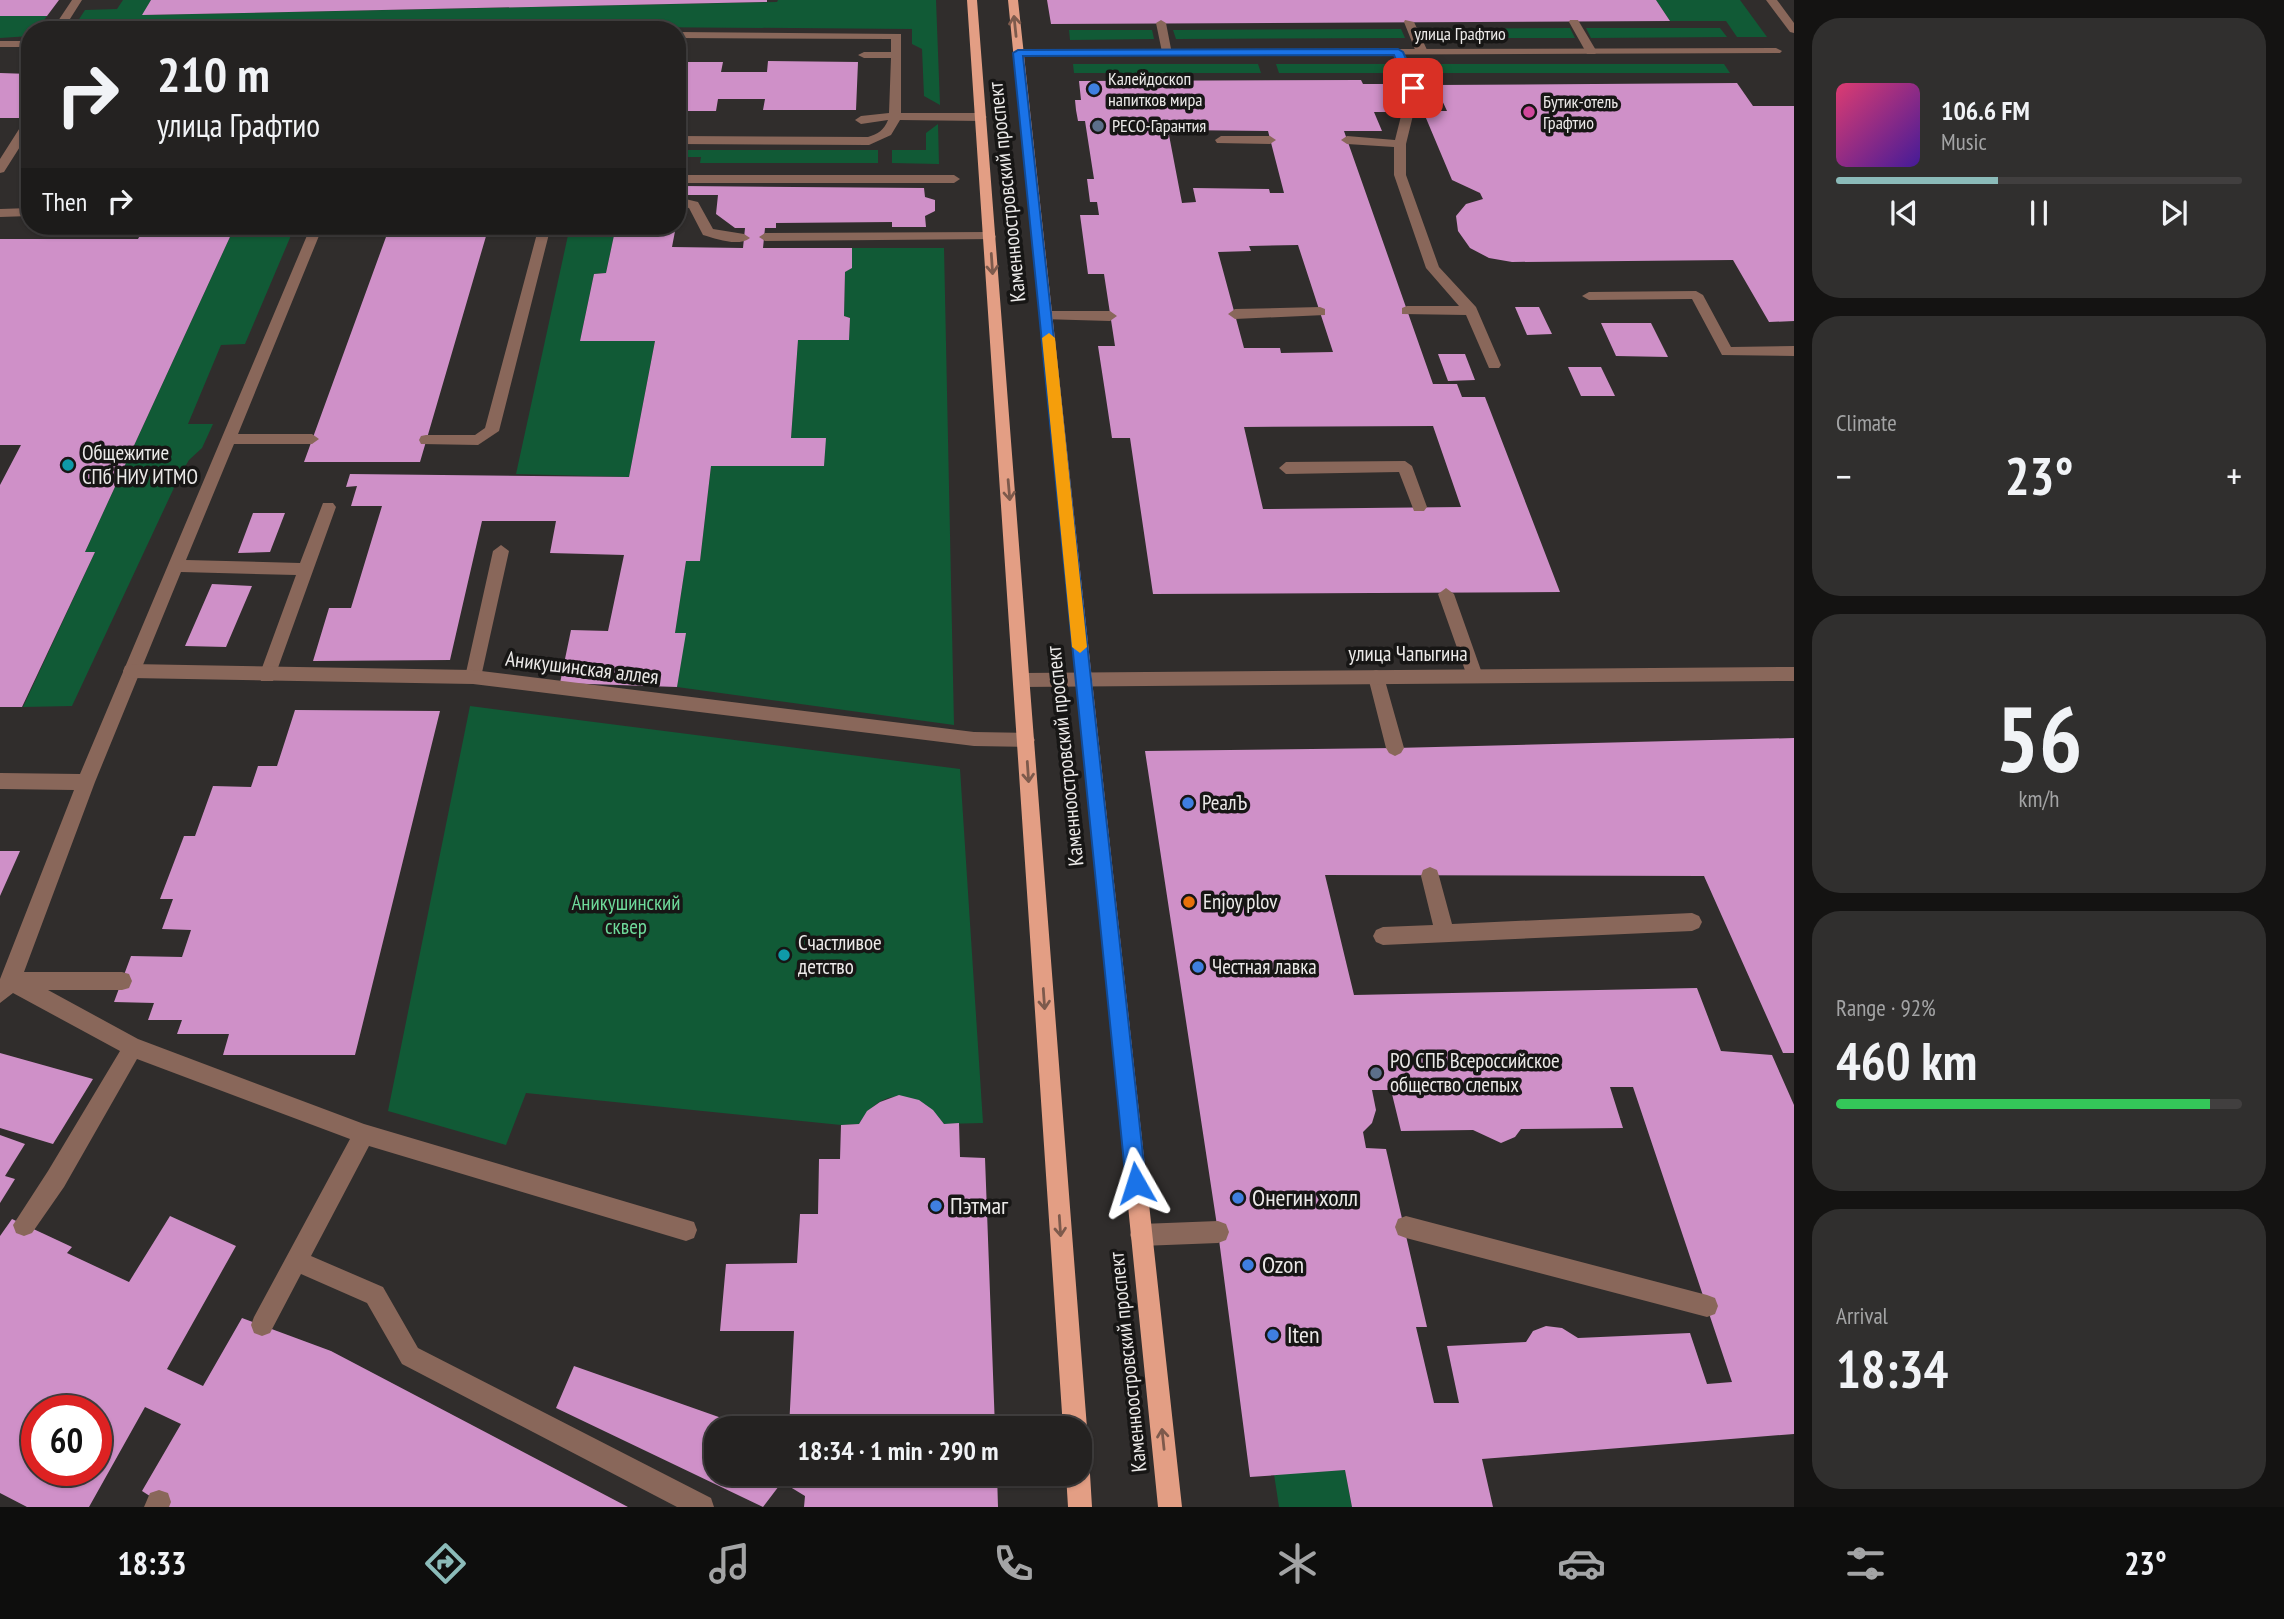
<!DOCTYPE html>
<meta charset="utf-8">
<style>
body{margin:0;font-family:"PT Sans Narrow",sans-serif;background:#302f2e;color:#f1f3f6;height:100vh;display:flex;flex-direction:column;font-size:26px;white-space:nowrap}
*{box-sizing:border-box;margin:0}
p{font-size:23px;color:#a3a4a5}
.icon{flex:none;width:38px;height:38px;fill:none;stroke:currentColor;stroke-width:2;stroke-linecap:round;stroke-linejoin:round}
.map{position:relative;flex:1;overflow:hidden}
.sheet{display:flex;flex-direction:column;gap:18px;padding:18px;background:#141312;width:490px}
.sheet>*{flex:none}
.guide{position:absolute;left:21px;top:21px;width:665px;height:214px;border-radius:28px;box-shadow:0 2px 5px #0004,0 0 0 2px #413f3f;background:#242221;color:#f1f3f6;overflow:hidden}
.speed{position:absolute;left:21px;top:1395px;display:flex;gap:14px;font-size:35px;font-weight:700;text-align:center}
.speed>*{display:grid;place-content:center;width:91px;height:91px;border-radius:50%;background:#242221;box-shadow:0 2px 5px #0004,0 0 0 2px #413f3f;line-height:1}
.speed .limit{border:10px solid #d22;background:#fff;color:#111}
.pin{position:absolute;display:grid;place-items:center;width:60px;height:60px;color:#fff;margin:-30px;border-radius:14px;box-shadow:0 4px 10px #0006}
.me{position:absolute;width:77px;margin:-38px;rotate:354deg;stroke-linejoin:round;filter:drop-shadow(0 0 5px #0008)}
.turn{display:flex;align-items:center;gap:24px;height:147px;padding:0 21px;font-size:32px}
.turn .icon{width:91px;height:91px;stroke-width:2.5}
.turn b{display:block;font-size:49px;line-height:60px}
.then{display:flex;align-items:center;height:66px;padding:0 21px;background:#0003;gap:14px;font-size:26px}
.big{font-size:52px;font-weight:700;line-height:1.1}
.sheet .widget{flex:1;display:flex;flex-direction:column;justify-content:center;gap:10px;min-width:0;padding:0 24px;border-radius:28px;background:#302f2e}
.sheet .dial{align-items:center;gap:0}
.dial b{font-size:91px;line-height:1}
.song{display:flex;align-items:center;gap:21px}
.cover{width:84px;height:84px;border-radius:10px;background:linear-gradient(135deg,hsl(340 70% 55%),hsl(260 70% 35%))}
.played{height:7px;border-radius:4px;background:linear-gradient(90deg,#8bbbb9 40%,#413f3f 40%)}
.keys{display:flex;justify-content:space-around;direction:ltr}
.heat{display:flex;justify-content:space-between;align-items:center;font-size:38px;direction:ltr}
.charge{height:10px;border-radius:5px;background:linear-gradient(90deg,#34c759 92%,#413f3f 0)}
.trip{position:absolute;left:704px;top:1416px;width:388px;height:70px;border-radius:28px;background:#242221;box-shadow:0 2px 5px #0004,0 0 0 2px #413f3f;font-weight:700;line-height:70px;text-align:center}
.tabs{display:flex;height:112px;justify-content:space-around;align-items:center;background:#0e0e0d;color:#a3a4a5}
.tabs .icon{width:49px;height:49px}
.tabs .current{color:#8bbbb9}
.tabs b{font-size:32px;color:#f1f3f6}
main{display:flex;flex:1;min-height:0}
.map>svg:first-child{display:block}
</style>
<main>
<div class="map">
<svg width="1794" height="1507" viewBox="0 0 1794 1507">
<rect width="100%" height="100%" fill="#302d2c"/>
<path fill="#115a36" d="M 123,0 L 151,0 L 143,15 L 777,2 L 778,0 L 936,0 L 940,105 L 924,96 L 922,49 L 912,44 L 912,29 L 384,25 L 382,30 L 72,30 L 85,10 L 117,9 Z
M 1656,0 L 1740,0 L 1767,37 L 1737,37 L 1726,21 L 1670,21 Z
M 0,16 L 47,16 L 37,30 L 30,30 L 30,36 L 0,38 Z
M 1570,28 L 1575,38 L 1425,38 L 1421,29 Z
M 1586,28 L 1720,28 L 1727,37 L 1591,38 Z
M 1401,29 L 1405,38 L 1176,39 L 1173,30 Z
M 1069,30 L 1152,30 L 1154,39 L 1070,40 Z
M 1073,64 L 1258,64 L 1261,73 L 1074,73 Z
M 1276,64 L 1390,64 L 1394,73 L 1279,73 Z
M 1417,64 L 1724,64 L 1730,73 L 1421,73 Z
M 938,124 L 939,164 L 892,163 L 892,150 L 926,150 L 926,133 Z
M 878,150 L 878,163 L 700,163 L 701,157 L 677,157 L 677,150 Z
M 235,226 L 295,226 L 245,344 L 221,345 L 188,424 L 213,424 L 202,448 L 189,460 L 180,475 L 72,706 L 23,707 L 95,552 L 85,552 Z
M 570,226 L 616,226 L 606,273 L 594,274 L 580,341 L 655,341 L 629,477 L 516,474 Z
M 852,248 L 944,248 L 954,725 L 677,687 L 685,633 L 675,633 L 686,561 L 700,561 L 711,466 L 824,466 L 825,438 L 791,438 L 798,340 L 849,340 L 850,318 L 844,316 L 845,272 L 851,268 Z
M 470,706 L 960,769 L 983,1123 L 944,1124 C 918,1091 883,1084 859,1124 L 841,1125 L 526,1093 L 506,1145 L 388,1111 Z
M 1345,1470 L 1352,1507 L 1279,1507 L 1274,1474 Z"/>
<path fill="#cf90c8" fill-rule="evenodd" d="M 0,0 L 59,0 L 47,16 L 0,16 Z
M 151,0 L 767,0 L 767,2 L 142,15 Z
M 1047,0 L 1656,0 L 1670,21 L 1051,24 Z
M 768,61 L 858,62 L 856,110 L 763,110 L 765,99 L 718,99 L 716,111 L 677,111 L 677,62 L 723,62 L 721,72 L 767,72 Z
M 0,73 L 30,74 L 30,118 L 0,118 Z
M 1361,80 L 1363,84 L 1399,84 L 1403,93 L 1392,94 L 1399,112 L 1374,112 L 1382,131 L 1344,131 L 1433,384 L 1457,384 L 1462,397 L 1485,397 L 1560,592 L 1153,594 L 1130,438 L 1112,438 L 1106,398 L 1098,346 L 1115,346 L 1104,274 L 1088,274 L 1080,215 L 1099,215 L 1097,202 L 1090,202 L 1087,179 L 1094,179 L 1085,121 L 1078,121 L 1076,110 L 1075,100 L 1081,100 L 1079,81 ZM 1177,130 L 1268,131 L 1284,193 L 1270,193 L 1269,189 L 1193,188 L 1196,202 L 1182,203 L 1169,135 ZM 1298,245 L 1333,352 L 1281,353 L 1280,348 L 1244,348 L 1218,252 L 1251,251 L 1249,246 ZM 1433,426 L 1461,507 L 1263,509 L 1244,427 Z
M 1737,83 L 1753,106 L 1794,106 L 1794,321 L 1769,322 L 1733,260 L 1512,262 L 1489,258 L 1470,248 L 1458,231 L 1456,216 L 1466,204 L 1483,199 L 1480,193 L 1452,180 L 1423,111 L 1447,111 L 1435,85 Z
M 683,186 L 924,188 L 925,197 L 935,200 L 935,211 L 925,216 L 926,227 L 892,227 L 892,222 L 776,223 L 776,228 L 765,228 L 763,248 L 852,248 L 852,268 L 845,272 L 844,316 L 850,318 L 849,340 L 798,340 L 791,438 L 826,438 L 824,466 L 711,466 L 700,561 L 686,561 L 675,633 L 686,633 L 677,687 L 560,683 L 571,630 L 608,631 L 624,555 L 550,553 L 556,521 L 482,521 L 450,660 L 313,661 L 329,608 L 351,608 L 382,506 L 351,506 L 357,486 L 346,487 L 350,474 L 629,477 L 655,341 L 580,341 L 594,274 L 606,273 L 616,226 L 676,226 L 672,247 L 743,248 L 745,228 L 735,228 L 716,214 L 718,195 L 681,195 Z
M 145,226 L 235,226 L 85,552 L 95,552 L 22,707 L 0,707 L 0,485 L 21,445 L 0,445 L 0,239 L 138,239 Z
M 390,226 L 489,226 L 420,462 L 304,462 Z
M 1515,307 L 1539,307 L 1552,334 L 1527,335 Z
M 1601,323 L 1651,323 L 1668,357 L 1616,356 Z
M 1438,354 L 1465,354 L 1475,380 L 1448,381 Z
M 1568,367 L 1601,367 L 1615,396 L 1581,396 Z
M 253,513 L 285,513 L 270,552 L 238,553 Z
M 212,584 L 252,586 L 226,647 L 185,646 Z
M 295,710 L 440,711 L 355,1055 L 223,1055 L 229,1034 L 177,1034 L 182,1020 L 148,1020 L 154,1003 L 114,1002 L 131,956 L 182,957 L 191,930 L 162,929 L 173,899 L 160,899 L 184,836 L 195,836 L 213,786 L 251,787 L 258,766 L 277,766 Z
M 1794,738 L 1794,1053 L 1783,1053 L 1704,876 L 1325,875 L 1354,995 L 1697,988 L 1721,1051 L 1772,1055 L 1794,1105 L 1794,1434 L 1482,1459 L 1493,1507 L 1352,1507 L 1345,1470 L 1250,1477 L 1218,1232 L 1145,751 L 1395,748 ZM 1610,1087 L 1633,1087 L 1732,1382 L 1707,1384 L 1690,1333 L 1578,1338 L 1562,1328 L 1546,1326 L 1533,1331 L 1526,1342 L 1447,1346 L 1459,1403 L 1434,1403 L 1416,1327 L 1427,1327 L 1386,1149 L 1366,1148 L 1363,1132 L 1372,1123 L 1376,1110 L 1372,1090 L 1391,1090 L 1401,1131 L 1473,1130 L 1501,1143 L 1515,1137 L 1521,1129 L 1623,1128 Z
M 0,851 L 20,851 L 0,896 Z
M 0,1053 L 93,1079 L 53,1144 L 0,1128 Z
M 899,1095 L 919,1100 L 933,1110 L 944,1124 L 959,1123 L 960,1157 L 985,1158 L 995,1428 L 789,1428 L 794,1331 L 720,1331 L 726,1264 L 797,1263 L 800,1214 L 818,1214 L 819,1159 L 840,1159 L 841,1125 L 859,1124 L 867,1111 L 880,1102 Z
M 0,1135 L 25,1144 L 5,1176 L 15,1179 L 0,1203 Z
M 170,1216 L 236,1246 L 167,1369 L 203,1386 L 242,1318 L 331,1351 L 628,1507 L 167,1507 L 142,1491 L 181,1424 L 145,1407 L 89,1507 L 27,1507 L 0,1493 L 0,1236 L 12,1219 L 72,1247 L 67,1253 L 129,1282 ZM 37,1410 L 96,1410 L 96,1470 L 37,1470 Z
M 574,1366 L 750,1428 L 716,1428 L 716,1474 L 997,1474 L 998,1507 L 804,1507 L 805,1496 L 782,1482 L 763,1507 L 556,1408 Z"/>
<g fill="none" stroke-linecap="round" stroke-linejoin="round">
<path fill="#89675a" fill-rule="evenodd" d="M 72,0 L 82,0 L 63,30 L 52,30 Z
M 1766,0 L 1777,0 L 1794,23 L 1794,33 L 1790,32 Z
M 1161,20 L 1166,23 L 1172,54 L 1162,52 L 1156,23 Z
M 1405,20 L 1414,22 L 1428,52 L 1426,54 L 1416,52 L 1404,22 Z
M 1570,20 L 1578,20 L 1597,52 L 1595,54 L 1587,54 L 1569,22 Z
M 677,32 L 901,34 L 901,113 L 981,113 L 987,117 L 981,121 L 900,120 L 891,135 L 869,145 L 677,144 L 677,136 L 868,137 C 878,134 884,130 888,120 L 861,124 L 855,120 L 861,116 L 889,113 L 891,58 L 864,58 L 858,55 L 864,52 L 891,52 L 891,39 L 677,38 Z
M 0,41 L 30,41 L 30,47 L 0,47 Z
M 1394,50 L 1402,50 L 1419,87 L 1439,110 L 1429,112 L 1417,99 L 1406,144 L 1406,175 L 1439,267 L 1476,307 L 1501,365 L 1499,368 L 1489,368 L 1466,315 L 1402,314 L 1402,308 L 1407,306 L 1459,306 L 1426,268 L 1394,175 L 1394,147 L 1347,144 L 1341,140 L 1347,136 L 1395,140 L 1408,88 L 1392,52 Z
M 21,126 L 29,126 L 30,131 L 4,172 L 0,173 L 0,159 Z
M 1221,136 L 1270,136 L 1276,140 L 1270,144 L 1217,143 L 1215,140 Z
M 677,175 L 954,175 L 960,179 L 954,183 L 677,183 Z
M 677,197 L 698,202 L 713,229 L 744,234 L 750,238 C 738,247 717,239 703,235 L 689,208 L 677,205 Z
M 30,208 L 30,216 L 0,217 L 0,209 Z
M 311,226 L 323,226 L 238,434 L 312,434 L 319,439 L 312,444 L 234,444 L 186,560 L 300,563 L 323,503 L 333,503 L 336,507 L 275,676 L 273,681 L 261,681 L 259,676 L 296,575 L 181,572 L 95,782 L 24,972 L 122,972 L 129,974 L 132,981 L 129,988 L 122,990 L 48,990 L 138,1039 L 364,1124 L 694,1222 L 697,1230 L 694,1238 L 686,1241 L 369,1146 L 311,1256 L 383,1287 L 418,1348 L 711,1498 L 714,1507 L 677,1507 L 402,1364 L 367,1303 L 301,1274 L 270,1333 L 262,1336 L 254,1333 L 251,1325 L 254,1317 L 350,1139 L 137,1059 L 64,1187 L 32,1233 L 24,1236 L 16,1233 L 13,1225 L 48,1171 L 120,1051 L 13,993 L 0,1003 L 0,979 L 74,790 L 0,789 L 0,773 L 80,774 Z
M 539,226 L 551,226 L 499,431 L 478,445 L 421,444 L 419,440 L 421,436 L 426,435 L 475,435 L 485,428 Z
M 990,232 L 996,236 L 995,239 L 765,241 L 759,237 L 765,233 Z
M 1696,291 L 1703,295 L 1731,347 L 1794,346 L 1794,356 L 1722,355 L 1692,299 L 1589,300 L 1582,296 L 1589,292 Z
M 1320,307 L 1325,309 L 1325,315 L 1235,319 L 1228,314 L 1235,309 Z
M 1046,311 L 1110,311 L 1117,316 L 1110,321 L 1041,319 L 1041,313 Z
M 1405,461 L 1412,466 L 1427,507 L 1424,511 L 1414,511 L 1399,472 L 1286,474 L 1279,468 L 1286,462 Z
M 501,545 L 509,551 L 481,677 L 479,682 L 467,682 L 465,677 L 493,551 Z
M 1446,588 L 1454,594 L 1483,676 L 1481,681 L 1469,681 L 1467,676 L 1438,594 Z
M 1376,670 L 1382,672 L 1384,677 L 1404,748 L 1401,753 L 1395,756 L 1389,753 L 1386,748 L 1368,677 L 1370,672 Z
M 1430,867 L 1437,870 L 1439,876 L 1452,924 L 1692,913 L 1699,916 L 1702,922 L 1699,928 L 1692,931 L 1383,945 L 1376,942 L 1373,936 L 1376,930 L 1383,927 L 1433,925 L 1421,876 L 1423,870 Z
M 1406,1216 L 1707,1295 L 1715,1298 L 1718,1306 L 1715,1314 L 1707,1317 L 1406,1238 L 1398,1235 L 1395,1227 L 1398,1219 Z
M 1218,1221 L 1226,1224 L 1229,1232 L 1226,1240 L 1218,1243 L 1141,1246 L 1133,1243 L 1130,1235 L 1133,1227 L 1141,1224 Z
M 159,1490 L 168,1493 L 171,1502 L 169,1507 L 144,1507 L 150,1493 Z"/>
<path fill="#89675a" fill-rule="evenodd" d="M 1776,48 L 1782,51 L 1780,53 L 1018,56 L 1012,53 L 1018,50 Z
M 131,664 L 473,670 L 974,732 L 1026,733 L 1032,735 L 1035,740 L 1032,745 L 1026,747 L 974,746 L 473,684 L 131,678 L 125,676 L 123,671 L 125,666 Z
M 1794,667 L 1794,681 L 1022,687 L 1016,685 L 1014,680 L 1016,675 L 1022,673 Z"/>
<path fill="#e39e84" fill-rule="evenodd" d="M 967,0 L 977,0 L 1087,1428 L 1080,1438 L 1080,1428 L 1063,1428 Z
M 1008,0 L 1018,0 L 1182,1507 L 1158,1507 Z
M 1080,1463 L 1086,1466 L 1090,1474 L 1092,1507 L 1068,1507 L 1066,1474 L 1080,1474 Z"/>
</g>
<defs><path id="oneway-shaft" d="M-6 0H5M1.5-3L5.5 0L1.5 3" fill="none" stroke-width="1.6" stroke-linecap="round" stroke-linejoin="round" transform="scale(1.75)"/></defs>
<g stroke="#7d5a4c">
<use href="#oneway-shaft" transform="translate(1015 26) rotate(-96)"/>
<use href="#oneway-shaft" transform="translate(992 264) rotate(86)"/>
<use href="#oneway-shaft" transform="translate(1009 490) rotate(85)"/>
<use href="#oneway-shaft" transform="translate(1028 772) rotate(86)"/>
<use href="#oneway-shaft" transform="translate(1044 999) rotate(86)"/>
<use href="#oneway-shaft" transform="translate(1060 1226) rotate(86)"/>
<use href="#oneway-shaft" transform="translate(1163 1439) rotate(-96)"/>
</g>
<path fill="#1a73e8" stroke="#114b97" stroke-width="2" d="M 1398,49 L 1403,52 L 1419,88 L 1417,90 L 1408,88 L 1394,55 L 1023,56 L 1146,1183 L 1143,1190 L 1136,1192 L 1129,1190 L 1126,1183 L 1013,53 L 1018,50 Z"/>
<path fill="#f59e0b" d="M 1049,333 L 1055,338 L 1087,647 L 1080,653 L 1072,647 L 1042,338 Z"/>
<g fill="#3f7fe0" stroke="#171615" stroke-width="2.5">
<circle cx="1094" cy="89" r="7"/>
<circle cx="1188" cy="803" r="7"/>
<circle cx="1198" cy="967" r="7"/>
<circle cx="1238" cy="1198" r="7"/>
<circle cx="936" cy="1206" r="7"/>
<circle cx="1248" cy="1265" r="7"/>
<circle cx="1273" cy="1335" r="7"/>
</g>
<circle fill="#d1479c" stroke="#171615" stroke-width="2.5" cx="1529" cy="112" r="7"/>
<g fill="#5c6f8a" stroke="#171615" stroke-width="2.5">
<circle cx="1098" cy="126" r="7"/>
<circle cx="1376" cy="1073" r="7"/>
</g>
<g fill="#0f9aa8" stroke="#171615" stroke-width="2.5">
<circle cx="68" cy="465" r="7"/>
<circle cx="784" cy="955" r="7"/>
</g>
<circle fill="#e8710a" stroke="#171615" stroke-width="2.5" cx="1189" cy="902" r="7"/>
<g text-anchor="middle" stroke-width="7" stroke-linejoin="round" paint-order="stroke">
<g font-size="18" fill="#eceae9" stroke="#171615">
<text x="1460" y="40">улица Графтио</text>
</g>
<g font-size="18" fill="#eceae9" stroke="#171615" text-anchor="start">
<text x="1108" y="85">Калейдоскоп<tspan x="1108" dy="21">напитков мира</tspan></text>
<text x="1543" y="108">Бутик-отель<tspan x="1543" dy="21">Графтио</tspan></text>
<text x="1112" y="132">РЕСО-Гарантия</text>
</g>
<g font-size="21" fill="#eceae9" stroke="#171615">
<text transform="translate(1007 192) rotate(-96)" y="7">Каменноостровский проспект</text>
<text x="1408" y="661">улица Чапыгина</text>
<text transform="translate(582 668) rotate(7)" y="7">Аникушинская аллея</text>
<text transform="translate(1065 756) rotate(-96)" y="7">Каменноостровский проспект</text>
<text transform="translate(1128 1362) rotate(-96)" y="7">Каменноостровский проспект</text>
</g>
<g font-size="21" fill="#eceae9" stroke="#171615" text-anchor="start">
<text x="82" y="460">Общежитие<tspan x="82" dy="24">СПб НИУ ИТМО</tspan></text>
<text x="1202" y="810">РеалЪ</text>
<text x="1203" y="909">Enjoy plov</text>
<text x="798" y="950">Счастливое<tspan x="798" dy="24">детство</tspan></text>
<text x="1212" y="974">Честная лавка</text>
<text x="1390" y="1068">РО СПБ Всероссийское<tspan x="1390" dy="24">общество слепых</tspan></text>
</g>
<g font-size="21" fill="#6eda9a" stroke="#171615">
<text x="626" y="910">Аникушинский<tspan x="626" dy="24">сквер</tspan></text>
</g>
<g font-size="24" fill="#eceae9" stroke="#171615" text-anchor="start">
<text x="1252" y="1206">Онегин холл</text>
<text x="950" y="1214">Пэтмаг</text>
<text x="1262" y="1273">Ozon</text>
<text x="1287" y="1343">Iten</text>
</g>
</g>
</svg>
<div class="speed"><div class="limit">60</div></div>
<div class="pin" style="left:1413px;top:88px;background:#d93025"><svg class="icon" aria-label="arrive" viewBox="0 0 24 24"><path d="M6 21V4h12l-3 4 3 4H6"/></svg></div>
<svg class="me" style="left:1136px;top:1183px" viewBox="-20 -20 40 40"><path d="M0-17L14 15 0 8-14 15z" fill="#1a73e8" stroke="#fff" stroke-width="4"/></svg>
<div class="trip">18:34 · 1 min · 290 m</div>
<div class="guide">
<div class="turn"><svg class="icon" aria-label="right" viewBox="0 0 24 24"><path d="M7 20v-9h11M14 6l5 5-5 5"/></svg><div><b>210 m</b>улица Графтио</div></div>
<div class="then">Then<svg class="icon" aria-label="right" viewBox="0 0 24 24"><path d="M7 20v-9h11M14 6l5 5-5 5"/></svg></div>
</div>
</div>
<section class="sheet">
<div class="widget">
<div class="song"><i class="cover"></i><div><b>106.6 FM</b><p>Music</p></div></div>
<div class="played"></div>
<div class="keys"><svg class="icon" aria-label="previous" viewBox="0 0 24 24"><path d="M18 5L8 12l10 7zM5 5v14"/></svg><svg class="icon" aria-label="pause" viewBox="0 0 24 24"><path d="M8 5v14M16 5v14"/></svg><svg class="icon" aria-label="next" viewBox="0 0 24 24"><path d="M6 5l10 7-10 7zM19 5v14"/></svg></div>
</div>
<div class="widget"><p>Climate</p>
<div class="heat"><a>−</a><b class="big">23°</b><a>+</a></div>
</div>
<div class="widget dial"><b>56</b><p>km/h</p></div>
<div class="widget"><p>Range · 92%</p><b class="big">460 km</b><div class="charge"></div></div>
<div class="widget"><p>Arrival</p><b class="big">18:34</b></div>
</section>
</main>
<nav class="tabs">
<b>18:33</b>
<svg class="icon current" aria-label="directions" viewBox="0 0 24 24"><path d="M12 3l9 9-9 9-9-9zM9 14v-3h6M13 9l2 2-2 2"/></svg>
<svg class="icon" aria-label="music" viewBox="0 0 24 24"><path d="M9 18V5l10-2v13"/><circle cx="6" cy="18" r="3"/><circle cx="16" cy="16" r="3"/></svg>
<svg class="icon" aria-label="phone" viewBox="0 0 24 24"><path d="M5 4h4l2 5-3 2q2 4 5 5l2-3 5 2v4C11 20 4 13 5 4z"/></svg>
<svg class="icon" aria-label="climate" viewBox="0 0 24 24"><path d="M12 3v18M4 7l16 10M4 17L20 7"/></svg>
<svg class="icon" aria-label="car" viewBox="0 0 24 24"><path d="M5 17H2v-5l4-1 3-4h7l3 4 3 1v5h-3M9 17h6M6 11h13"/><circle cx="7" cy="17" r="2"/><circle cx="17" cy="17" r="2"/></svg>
<svg class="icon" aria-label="filters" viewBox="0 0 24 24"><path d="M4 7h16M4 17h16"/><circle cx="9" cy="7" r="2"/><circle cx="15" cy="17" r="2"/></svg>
<b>23°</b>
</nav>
